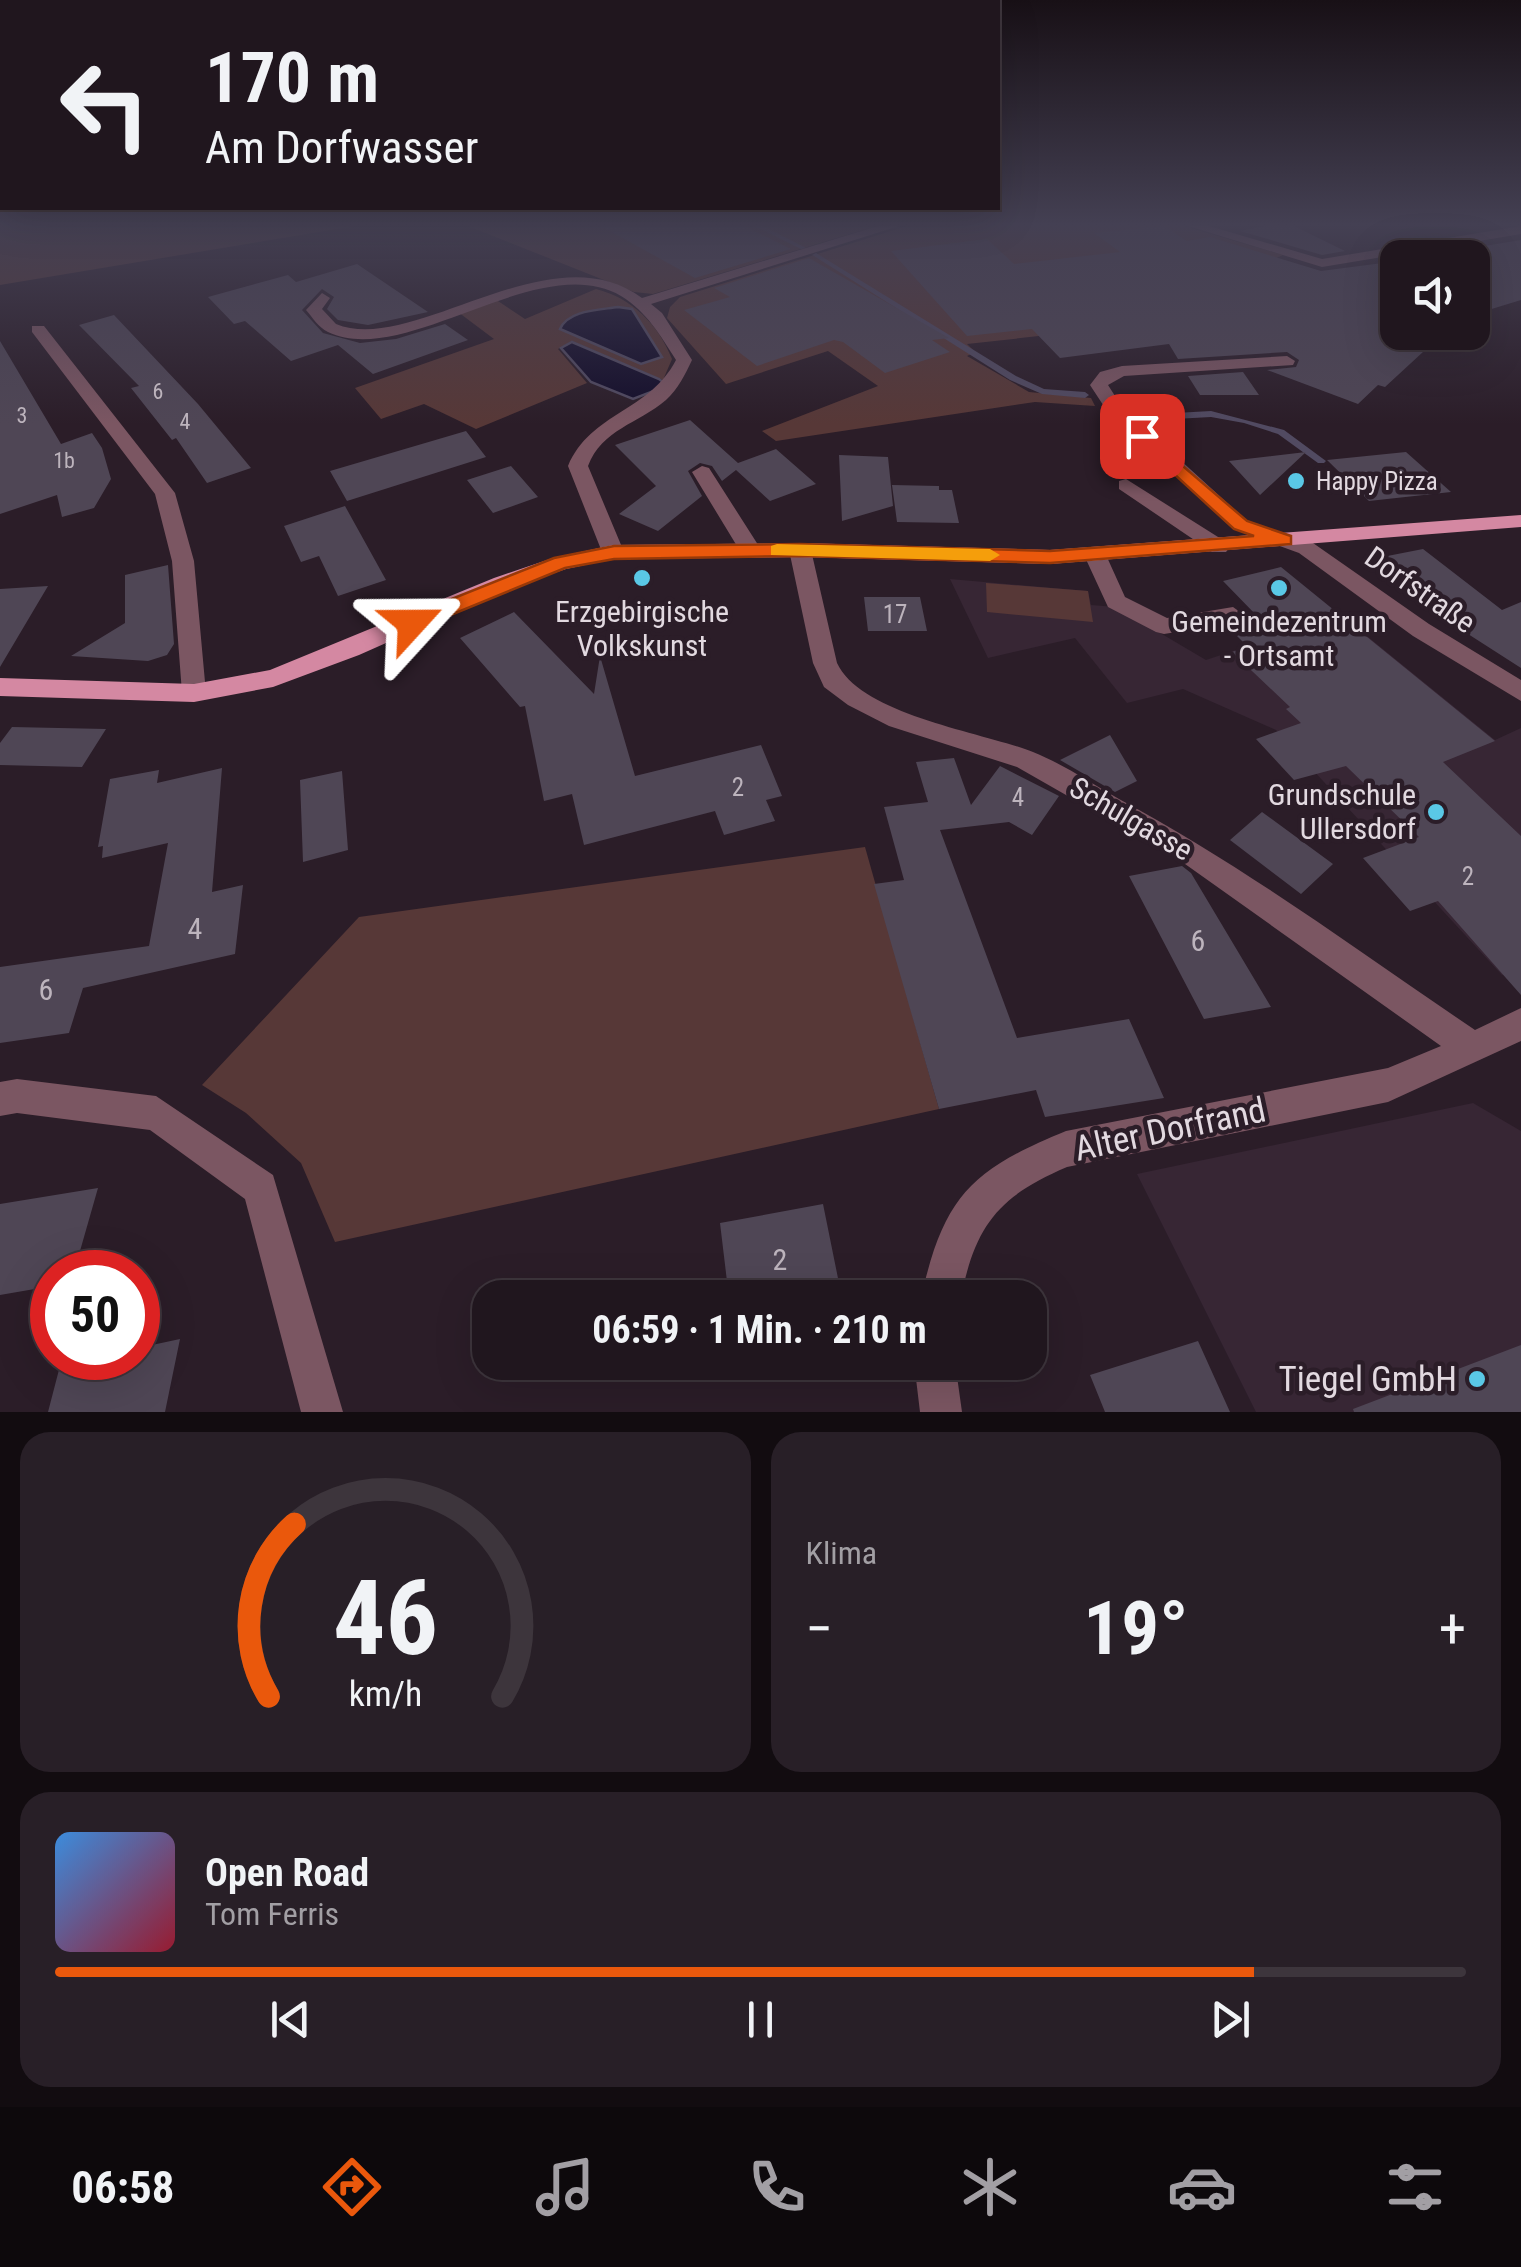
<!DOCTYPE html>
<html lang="de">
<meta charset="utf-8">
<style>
body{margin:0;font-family:"Roboto Condensed",sans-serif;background:#281f27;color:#f1f3f6;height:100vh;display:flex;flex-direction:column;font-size:38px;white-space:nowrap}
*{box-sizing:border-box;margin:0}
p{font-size:32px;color:#a29fa4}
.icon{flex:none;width:55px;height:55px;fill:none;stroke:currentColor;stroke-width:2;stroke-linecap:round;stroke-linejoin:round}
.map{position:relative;height:1412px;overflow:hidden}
.side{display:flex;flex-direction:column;gap:20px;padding:20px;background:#120c10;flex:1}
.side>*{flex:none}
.banner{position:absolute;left:0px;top:0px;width:1000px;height:210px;box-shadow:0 10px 40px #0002,0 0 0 2px #3d353c;background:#20161e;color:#f1f3f6;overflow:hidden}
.fabs{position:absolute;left:1380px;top:240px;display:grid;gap:20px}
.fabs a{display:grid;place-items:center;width:110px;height:110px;border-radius:20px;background:#20161e;box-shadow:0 10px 40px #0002,0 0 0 2px #3d353c;font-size:50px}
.speed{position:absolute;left:30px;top:1250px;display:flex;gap:20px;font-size:50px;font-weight:700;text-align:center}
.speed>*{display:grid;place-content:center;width:130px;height:130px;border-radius:50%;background:#20161e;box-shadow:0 10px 40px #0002,0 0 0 2px #3d353c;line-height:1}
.speed .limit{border:15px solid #d22;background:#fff;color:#111}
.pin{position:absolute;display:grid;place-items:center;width:85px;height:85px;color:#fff;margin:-42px;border-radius:20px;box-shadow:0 5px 15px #0006}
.me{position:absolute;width:110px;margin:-55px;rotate:66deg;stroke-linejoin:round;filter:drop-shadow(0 0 8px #0008)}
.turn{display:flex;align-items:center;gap:35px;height:210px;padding:0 40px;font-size:45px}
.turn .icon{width:130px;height:130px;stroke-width:2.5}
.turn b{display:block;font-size:70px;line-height:85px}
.big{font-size:75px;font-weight:700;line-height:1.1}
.side .card{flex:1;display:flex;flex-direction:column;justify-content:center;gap:15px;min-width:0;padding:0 35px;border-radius:30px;background:#281f27}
.side .dial{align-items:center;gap:0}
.dial svg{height:260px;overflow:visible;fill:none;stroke:#3d353c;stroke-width:7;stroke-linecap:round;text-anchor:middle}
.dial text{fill:#f1f3f6;stroke:none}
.song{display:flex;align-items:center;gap:30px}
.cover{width:120px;height:120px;border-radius:15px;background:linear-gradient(135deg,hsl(210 70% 55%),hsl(350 70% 35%))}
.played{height:10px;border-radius:5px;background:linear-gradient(90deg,#ea580c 85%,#3d353c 85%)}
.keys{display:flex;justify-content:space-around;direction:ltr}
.heat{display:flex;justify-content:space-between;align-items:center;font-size:55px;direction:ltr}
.side .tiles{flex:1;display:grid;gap:20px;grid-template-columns:1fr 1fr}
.card:last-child{grid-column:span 2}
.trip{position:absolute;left:472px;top:1280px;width:575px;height:100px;border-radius:30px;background:#20161e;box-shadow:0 10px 40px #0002,0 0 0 2px #3d353c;font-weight:700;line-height:100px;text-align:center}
.dock{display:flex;height:160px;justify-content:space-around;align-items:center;background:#0d090c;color:#a29fa4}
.dock .icon{width:70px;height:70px}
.dock .selected{color:#ea580c}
.dock b{font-size:45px;color:#f1f3f6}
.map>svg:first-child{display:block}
</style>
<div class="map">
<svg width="1521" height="1412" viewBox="0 0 1521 1412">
<rect width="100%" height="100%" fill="#2b1d28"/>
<path fill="#372634" d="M 950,579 L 1088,591 L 1091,605 L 1116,607 L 1206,660 L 1341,615 L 1495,740 L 1521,728 L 1521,969 L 1502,975 L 1276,730 L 1183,689 L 1127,703 L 1075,638 L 988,658 Z
M 1473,1103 L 1521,1131 L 1521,1412 L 1256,1412 L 1137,1174 Z"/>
<path fill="#573837" d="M 0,226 L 355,226 L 0,285 Z
M 468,226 L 876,226 L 653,294 L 634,292 Z
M 907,226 L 1184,226 L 1283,255 L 1259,266 L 1375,299 L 967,344 L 975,352 L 967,356 L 1029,392 L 1091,398 L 1095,406 L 1035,402 L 776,441 L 762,431 L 878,386 L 828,351 L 726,384 L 667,318 L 670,307 L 680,297 Z
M 596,289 C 632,298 658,324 672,359 L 663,380 L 572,341 L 558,349 L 587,383 L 476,429 L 424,404 L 381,419 L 355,388 L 494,339 L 458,312 L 495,299 L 525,319 Z
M 986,583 L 1088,591 L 1093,622 L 987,612 Z
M 865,847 L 939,1109 L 335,1242 L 301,1163 L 246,1113 L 202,1085 L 359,917 Z"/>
<path fill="#130d2a" stroke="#514a61" stroke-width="2.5" d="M 618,307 L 632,309 L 662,357 L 641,364 L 560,329 C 568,310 599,310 618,307 Z
M 572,342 L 659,379 L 663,382 L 659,389 L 633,399 L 591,382 L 561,348 Z"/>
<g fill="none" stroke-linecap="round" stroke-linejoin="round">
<path fill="#514a61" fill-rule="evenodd" d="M 755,226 L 763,226 L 806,248 L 801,249 Z
M 816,253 L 1016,376 L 1044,389 L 1085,392 L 1089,395 L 1085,398 L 1042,394 L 1010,380 L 814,256 L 812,255 Z
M 1128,394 L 1147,399 L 1158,409 L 1175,413 L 1211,411 L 1284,430 L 1326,461 L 1324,463 L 1318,463 L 1278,434 L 1244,423 L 1211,417 L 1175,419 L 1152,413 L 1141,403 L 1125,399 L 1124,397 Z"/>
</g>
<path fill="#4f4655" d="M 601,226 L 744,226 L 791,249 L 695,278 Z
M 1164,226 L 1187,241 L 1210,237 L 1321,271 L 1398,261 L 1398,332 L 1423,332 L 1436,340 L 1385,387 L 1378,385 L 1358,404 L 1267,370 L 1296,367 L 1299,360 L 1287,352 L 1178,359 L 1169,344 L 1060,358 L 1032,329 L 967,336 L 891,251 L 987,239 L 1014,264 L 1120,252 L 1094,233 Z
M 1266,226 L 1294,226 L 1345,251 L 1322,255 L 1240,231 Z
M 1521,240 L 1521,300 L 1472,315 L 1472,248 Z
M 809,258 L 949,338 L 932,340 L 950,352 L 885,373 L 843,342 L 834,340 L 757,366 L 684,310 L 730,297 L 714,288 Z
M 357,264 L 428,312 L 368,325 L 338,320 L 327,309 L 334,297 L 322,289 L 302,310 L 323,333 L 360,343 L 396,339 L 445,324 L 468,340 L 373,374 L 338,345 L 291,361 L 245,321 L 234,324 L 208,297 L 288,275 L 296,282 Z
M 114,315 L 198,404 L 251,468 L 207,483 L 176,438 L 172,440 L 131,388 L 139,386 L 79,325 Z
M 0,341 L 61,444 L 92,433 L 102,448 L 111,479 L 94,508 L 62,517 L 57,495 L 0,514 Z
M 1243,372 L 1259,395 L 1200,395 L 1188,376 Z
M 690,420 L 738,463 L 776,449 L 816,484 L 770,501 L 736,470 L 722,481 L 712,466 L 700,463 L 688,471 L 702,496 L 658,531 L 619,514 L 656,486 L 615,445 Z
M 466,431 L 486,457 L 347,501 L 330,471 Z
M 1306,452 L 1260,495 L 1229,461 Z
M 1406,452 L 1451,492 L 1369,501 L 1327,460 Z
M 839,455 L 888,457 L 893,506 L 842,521 Z
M 511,466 L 538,497 L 493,513 L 467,480 Z
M 892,485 L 939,486 L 939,490 L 952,490 L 959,523 L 897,522 Z
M 345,506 L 386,580 L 338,596 L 319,556 L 301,562 L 284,526 Z
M 1423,549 L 1502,610 L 1521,602 L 1521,668 L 1440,616 L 1372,559 Z
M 168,565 L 174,644 L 167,655 L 148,661 L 71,656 L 125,623 L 125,575 Z
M 1281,567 L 1495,741 L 1443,762 L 1521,836 L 1521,995 L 1438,901 L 1410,911 L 1363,858 L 1419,837 L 1346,766 L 1294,780 L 1256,739 L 1301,723 L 1286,709 L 1290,707 L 1232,652 L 1248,647 L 1229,628 L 1257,616 L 1223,581 Z
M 48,586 L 0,667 L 0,589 Z
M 864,597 L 920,597 L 927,631 L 868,631 Z
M 514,612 L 594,694 L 600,656 L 635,776 L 761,745 L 782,796 L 766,800 L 775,821 L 724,835 L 715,811 L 584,845 L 572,794 L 544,801 L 525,706 L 520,707 L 460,638 Z
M 12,727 L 106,729 L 82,767 L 0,765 L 0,743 Z
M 1110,735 L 1137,781 L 1115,792 L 1060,760 Z
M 954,758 L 971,805 L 1000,766 L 1059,796 L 1032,835 L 1009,822 L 940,830 L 1017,1038 L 1129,1019 L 1164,1098 L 1045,1117 L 1036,1090 L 939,1109 L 874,884 L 904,880 L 884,807 L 928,802 L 916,762 Z
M 222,768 L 212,892 L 243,885 L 235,954 L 83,988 L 69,1033 L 0,1043 L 0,967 L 149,946 L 168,843 L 102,858 L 103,846 L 98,847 L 110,779 L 159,770 L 157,783 Z
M 342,771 L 348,850 L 303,862 L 300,780 Z
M 1262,812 L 1333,864 L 1301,894 L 1230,840 Z
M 1182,866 L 1191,873 L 1271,1007 L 1204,1019 L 1129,876 Z
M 98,1188 L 74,1272 L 52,1272 L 52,1286 L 0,1295 L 0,1204 Z
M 823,1204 L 842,1298 L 729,1298 L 720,1223 Z
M 180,1339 L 165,1412 L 48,1412 L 61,1362 L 86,1358 L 138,1358 L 138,1348 Z
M 1198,1341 L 1230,1412 L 1105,1412 L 1090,1375 Z
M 1521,1345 L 1521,1412 L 1354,1412 L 1353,1409 Z"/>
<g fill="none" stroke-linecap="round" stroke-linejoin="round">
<path fill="#7b5662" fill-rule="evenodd" d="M 878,226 L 899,226 L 651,304 L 662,313 L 692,360 C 685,375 678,389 666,400 C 638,424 602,429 588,466 L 624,552 L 613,559 L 602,552 L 568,466 C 591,412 649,412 676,360 C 660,335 647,312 621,296 C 539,248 406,369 328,332 C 318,327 313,318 306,310 L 322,293 L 330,298 L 322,309 L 336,324 C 414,356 550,229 642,298 Z
M 1188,226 L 1209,226 L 1322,259 L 1521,226 L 1521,234 L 1322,267 Z
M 32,326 L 44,326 L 175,493 L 194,561 L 206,693 L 203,699 L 185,699 L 182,693 L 172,561 L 155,494 L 32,332 Z
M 1287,356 L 1295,361 L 1293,365 L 1124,376 L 1108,385 L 1122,407 L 1247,521 L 1313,543 L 1429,624 L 1521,680 L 1521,701 L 1413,636 L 1299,553 L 1233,529 L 1109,414 L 1090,385 L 1100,372 L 1122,366 Z
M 702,466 L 709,468 L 762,551 L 759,556 L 743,556 L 740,551 L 692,472 Z
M 1126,479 L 1226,542 L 1230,547 L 1226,552 L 1212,552 L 1119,489 L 1119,481 Z
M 800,543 L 811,550 L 837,663 C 861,715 982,732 1033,752 C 1063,764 1091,783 1119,799 C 1244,866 1358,951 1475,1030 L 1521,1008 L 1521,1041 L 1388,1102 L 1067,1167 C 999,1196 975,1225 961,1298 L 921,1298 C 944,1196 971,1170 1066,1131 L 1388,1068 L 1441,1046 L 1178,859 L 1017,767 L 889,726 L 848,705 L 824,687 L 813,663 L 789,550 Z
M 1095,548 L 1106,555 L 1125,597 L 1167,618 L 1233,607 L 1244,615 L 1233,623 L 1164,634 L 1156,632 L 1108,607 L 1084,555 Z
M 17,1079 L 156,1096 L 273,1175 L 343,1412 L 301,1412 L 245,1199 L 150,1130 L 17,1113 L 0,1116 L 0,1082 Z
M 914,1362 L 955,1362 L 962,1412 L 920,1412 Z"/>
<path fill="#d488a2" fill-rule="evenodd" d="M 1521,515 L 1521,527 L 1050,564 L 800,557 L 613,559 L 566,569 L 510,588 L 359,655 L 273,687 L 194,702 L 0,696 L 0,678 L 194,684 L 270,670 L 494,578 L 553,558 L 613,545 L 800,543 L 1050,550 Z"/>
</g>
<linearGradient id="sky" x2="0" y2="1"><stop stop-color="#181016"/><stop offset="0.53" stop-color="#444053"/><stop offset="1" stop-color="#444053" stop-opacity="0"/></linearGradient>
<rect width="1521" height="424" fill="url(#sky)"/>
<path fill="#ea580c" stroke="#983908" stroke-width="2.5" d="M 1142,431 L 1247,521 L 1291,536 L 1291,544 L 1050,563 L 800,556 L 614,559 L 565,568 L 419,628 L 412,630 L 401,623 L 404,618 L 554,558 L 614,546 L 800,544 L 1050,551 L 1254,536 L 1234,529 L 1137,440 L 1134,436 Z"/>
<path fill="#f59e0b" d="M 777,544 L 990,549 L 1000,555 L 990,561 L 771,555 L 771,546 Z"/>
<g fill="#5ac8e6" stroke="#2b1d28" stroke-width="4">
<circle cx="1296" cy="481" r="10"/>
<circle cx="642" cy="578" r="10"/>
<circle cx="1279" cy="588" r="10"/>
<circle cx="1436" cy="812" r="10"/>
<circle cx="1477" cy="1379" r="10"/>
</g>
<g text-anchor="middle" stroke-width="9" stroke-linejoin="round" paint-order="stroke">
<g font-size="22" fill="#bdb4bd">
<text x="158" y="399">6</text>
<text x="22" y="423">3</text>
<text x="185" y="429">4</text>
<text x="64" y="468">1b</text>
</g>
<g font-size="25" fill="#e2d9e0" stroke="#2b1d28" text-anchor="start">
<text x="1316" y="490">Happy Pizza</text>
</g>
<g font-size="25" fill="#bdb4bd">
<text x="895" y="623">17</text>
<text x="738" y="796">2</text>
<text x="1018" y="806">4</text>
<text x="1468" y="885">2</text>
</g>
<g font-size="30" fill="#e2d9e0" stroke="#2b1d28">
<text transform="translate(1420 590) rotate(35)" y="10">Dorfstraße</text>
<text transform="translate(1131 819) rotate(30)" y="10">Schulgasse</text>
</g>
<g font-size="30" fill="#e2d9e0" stroke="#2b1d28">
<text x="642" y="622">Erzgebirgische<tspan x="642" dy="34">Volkskunst</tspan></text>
<text x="1279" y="632">Gemeindezentrum<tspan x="1279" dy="34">- Ortsamt</tspan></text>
<text x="1416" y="805" text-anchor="end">Grundschule<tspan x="1416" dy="34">Ullersdorf</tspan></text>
</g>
<g font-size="30" fill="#bdb4bd">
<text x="195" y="939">4</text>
<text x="1198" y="951">6</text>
<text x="46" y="1000">6</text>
<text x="780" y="1270">2</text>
</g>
<g font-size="35" fill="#e2d9e0" stroke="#2b1d28">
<text transform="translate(1170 1129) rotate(-12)" y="12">Alter Dorfrand</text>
</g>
<g font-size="35" fill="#e2d9e0" stroke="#2b1d28" text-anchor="end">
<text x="1457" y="1391">Tiegel GmbH</text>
</g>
</g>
</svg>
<div class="fabs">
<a><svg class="icon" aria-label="sound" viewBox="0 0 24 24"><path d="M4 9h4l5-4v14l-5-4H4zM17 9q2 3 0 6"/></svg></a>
</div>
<div class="speed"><div class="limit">50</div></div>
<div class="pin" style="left:1142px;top:436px;background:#d93025"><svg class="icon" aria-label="arrive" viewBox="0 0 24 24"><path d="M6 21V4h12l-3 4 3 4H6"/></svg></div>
<svg class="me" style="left:412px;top:623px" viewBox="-20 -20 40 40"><path d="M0-17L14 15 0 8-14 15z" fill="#ea580c" stroke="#fff" stroke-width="4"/></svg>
<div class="trip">06:59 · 1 Min. · 210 m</div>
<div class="banner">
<div class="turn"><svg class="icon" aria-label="left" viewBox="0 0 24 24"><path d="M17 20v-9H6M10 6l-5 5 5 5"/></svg><div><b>170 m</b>Am Dorfwasser</div></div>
</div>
</div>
<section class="side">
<div class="tiles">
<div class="card dial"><svg viewBox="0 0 100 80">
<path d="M14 69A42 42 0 1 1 86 69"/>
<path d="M14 69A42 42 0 0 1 22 16" stroke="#ea580c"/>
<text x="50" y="56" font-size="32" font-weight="700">46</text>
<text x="50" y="72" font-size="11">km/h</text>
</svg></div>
<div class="card"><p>Klima</p>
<div class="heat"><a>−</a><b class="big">19°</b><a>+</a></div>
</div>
<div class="card">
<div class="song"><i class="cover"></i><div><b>Open Road</b><p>Tom Ferris</p></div></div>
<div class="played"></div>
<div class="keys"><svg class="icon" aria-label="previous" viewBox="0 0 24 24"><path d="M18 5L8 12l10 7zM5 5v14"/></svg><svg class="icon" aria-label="pause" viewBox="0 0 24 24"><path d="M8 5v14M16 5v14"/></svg><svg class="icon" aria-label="next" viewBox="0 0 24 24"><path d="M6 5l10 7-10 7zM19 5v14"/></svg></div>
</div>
</div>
</section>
<nav class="dock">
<b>06:58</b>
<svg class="icon selected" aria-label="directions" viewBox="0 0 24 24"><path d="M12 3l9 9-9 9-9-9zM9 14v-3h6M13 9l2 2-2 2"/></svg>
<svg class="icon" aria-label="music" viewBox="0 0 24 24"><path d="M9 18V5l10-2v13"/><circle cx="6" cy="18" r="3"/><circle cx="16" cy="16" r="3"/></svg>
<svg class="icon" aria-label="phone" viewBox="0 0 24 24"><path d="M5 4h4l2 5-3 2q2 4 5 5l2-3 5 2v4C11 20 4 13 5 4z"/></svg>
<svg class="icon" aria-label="climate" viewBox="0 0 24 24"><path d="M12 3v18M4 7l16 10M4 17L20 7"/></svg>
<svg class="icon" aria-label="car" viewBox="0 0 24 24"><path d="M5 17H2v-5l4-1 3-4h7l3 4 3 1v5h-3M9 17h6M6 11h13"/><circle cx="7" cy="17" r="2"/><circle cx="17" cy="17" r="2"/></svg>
<svg class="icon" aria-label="filters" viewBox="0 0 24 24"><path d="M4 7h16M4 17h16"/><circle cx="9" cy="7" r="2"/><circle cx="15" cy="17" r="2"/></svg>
</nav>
